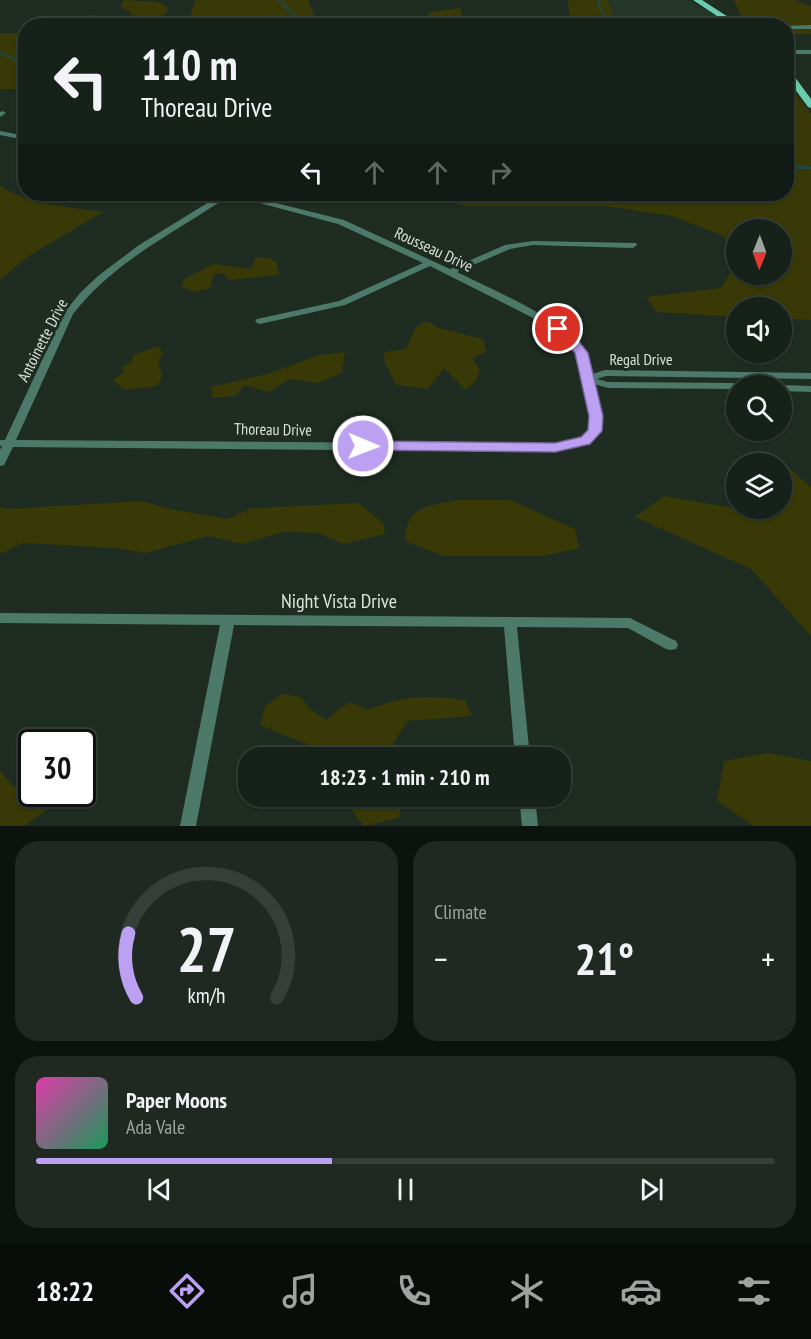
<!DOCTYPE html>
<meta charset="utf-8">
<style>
body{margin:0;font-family:"PT Sans Narrow",sans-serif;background:#1f2922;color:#f1f3f6;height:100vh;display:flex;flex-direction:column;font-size:22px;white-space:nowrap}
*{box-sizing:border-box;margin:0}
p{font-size:20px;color:#9ea3a2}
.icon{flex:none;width:33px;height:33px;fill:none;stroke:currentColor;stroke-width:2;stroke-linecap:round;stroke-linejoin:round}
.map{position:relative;height:826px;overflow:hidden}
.panel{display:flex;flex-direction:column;gap:15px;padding:15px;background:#0c120e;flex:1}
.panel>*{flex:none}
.guide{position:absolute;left:18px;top:18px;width:776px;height:183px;border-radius:24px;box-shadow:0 2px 4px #0004,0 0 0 2px #353e38;background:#162119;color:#f1f3f6;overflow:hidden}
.needle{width:39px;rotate:181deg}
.buttons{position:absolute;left:726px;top:219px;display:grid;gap:12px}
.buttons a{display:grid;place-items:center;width:66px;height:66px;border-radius:50%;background:#162119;box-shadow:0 2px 4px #0004,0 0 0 2px #353e38;font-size:30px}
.speed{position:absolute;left:18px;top:729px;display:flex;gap:12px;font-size:30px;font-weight:700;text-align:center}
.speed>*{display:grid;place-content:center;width:78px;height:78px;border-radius:50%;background:#162119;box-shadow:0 2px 4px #0004,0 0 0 2px #353e38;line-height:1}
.speed .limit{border:3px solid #111;border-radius:9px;background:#fff;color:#111}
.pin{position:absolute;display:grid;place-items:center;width:51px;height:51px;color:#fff;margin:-26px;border:3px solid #fff;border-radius:50%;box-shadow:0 2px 6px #0007}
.me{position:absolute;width:66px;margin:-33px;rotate:91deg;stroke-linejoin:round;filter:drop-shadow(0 0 4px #0008)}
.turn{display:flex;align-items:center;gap:21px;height:126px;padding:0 24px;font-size:27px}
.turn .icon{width:78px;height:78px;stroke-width:2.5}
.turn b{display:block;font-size:42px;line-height:51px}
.lanes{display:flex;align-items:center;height:57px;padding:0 24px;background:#0003;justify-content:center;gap:30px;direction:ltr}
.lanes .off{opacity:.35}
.big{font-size:45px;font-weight:800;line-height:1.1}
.panel .tile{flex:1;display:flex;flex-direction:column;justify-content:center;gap:9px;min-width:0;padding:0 21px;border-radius:24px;background:#1f2922}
.panel .dial{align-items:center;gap:0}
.dial svg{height:156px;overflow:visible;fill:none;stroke:#353e38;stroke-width:7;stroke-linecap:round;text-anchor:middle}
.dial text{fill:#f1f3f6;stroke:none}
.song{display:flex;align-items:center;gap:18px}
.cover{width:72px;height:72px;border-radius:9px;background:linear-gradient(135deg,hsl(320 70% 55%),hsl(150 70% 35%))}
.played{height:6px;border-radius:3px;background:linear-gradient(90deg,#bca0f2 40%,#353e38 40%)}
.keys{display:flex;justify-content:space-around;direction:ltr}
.heat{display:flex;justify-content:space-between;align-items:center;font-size:33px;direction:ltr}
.panel .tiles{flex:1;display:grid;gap:15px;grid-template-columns:1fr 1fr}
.tile:last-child{grid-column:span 2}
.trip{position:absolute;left:238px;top:747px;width:333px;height:60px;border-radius:24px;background:#162119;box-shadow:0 2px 4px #0004,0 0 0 2px #353e38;font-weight:800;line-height:60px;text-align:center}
.dock{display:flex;height:96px;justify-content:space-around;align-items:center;background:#090d0a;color:#9ea3a2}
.dock .icon{width:42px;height:42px}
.dock .active{color:#bca0f2}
.dock b{font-size:27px;color:#f1f3f6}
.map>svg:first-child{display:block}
</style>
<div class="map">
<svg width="811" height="826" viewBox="0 0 811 826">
<rect width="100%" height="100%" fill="#1e2c21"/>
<path fill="#233628" d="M 608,0 L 689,0 L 732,25 L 617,25 Z"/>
<path fill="#383907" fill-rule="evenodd" d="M 126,0 L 158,2 L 167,7 L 167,12 C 148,33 92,26 65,25 C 71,22 84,16 92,15 C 106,15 122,30 132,13 L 122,8 L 121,3 Z
M 195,0 L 308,0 L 316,20 L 315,26 L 193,25 L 190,17 Z
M 568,0 L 608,0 L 617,25 L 570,25 Z
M 734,0 L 795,0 L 811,6 L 811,34 L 786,34 L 786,26 L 755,25 L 739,13 Z
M 461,8 L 461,25 L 419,25 L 431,12 Z
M 0,33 L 25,33 L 25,89 L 0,89 Z
M 786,91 L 794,91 L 811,114 L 811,320 L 782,319 L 782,308 L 736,308 L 736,317 L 656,312 L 646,297 L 721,288 L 736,263 L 724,236 L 672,216 L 606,206 L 464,206 L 426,194 L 786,194 ZM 736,230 L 782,230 L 782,274 L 736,274 Z
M 0,186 C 30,205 68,207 103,212 L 29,256 L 0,280 Z
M 256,257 L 269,258 L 277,263 L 279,275 L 229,280 L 224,273 L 214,274 L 210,288 L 194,292 L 182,287 L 184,279 L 214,264 L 251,269 Z
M 427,321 L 439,328 L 483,339 L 486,352 L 472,358 L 480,370 L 476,381 L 466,390 L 444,368 L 428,389 L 396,385 L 385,363 L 384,352 L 406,349 L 416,327 Z
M 159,346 L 163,354 L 158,360 L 162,376 L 158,386 L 124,390 L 113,380 L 124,372 L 122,368 L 132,361 L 133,355 Z
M 345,352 L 342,373 L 318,383 L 289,379 L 269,392 L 244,385 L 236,396 L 212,398 L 211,387 L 267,374 L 319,355 Z
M 781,460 L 811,488 L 811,636 L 751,569 L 635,517 L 664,496 L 756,512 L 755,509 L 782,508 L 782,464 L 755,463 Z
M 456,500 L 510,500 L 575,529 L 579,548 L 543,556 L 443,556 L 405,541 C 406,505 427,507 456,500 Z
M 142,501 L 170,509 L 228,519 L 252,508 L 359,503 L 384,524 L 385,534 L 344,544 L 318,533 L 284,532 L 242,544 L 208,536 L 146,553 L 116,548 L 23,543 L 0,554 L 0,507 L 8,509 Z
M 282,694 L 301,697 L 310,709 L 326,720 L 349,702 L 367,710 C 406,695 424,695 465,700 L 472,716 L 407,721 L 393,744 L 400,757 L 321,757 L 309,745 L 260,725 L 265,706 Z
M 768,753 L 811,761 L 811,826 L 754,826 L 717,801 L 724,761 Z
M 0,771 L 14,787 L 31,772 L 32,794 L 59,794 L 50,808 L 24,826 L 0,826 Z
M 346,797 L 403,797 L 399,818 L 364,826 L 352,811 Z"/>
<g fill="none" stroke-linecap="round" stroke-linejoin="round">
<path stroke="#1c4846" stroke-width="2" d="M 279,0 L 301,22 L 309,26
M 599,0 L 599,7 L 612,26
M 0,53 L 26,64"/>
<path stroke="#1c4846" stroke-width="3" d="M 786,167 L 811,168"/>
<path fill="#4d796a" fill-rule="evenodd" d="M 811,25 L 811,29 L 786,29 L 785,26 Z
M 786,50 L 811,50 L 811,54 L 786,54 Z
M 3,111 L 6,113 L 0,117 L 0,112 Z
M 0,131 L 26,136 L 26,140 L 0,135 Z
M 222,194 L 240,194 L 344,220 L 450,269 L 505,245 L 533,241 L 636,243 L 637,245 L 633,248 L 533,245 L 510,249 L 457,272 C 490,289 569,321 586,352 C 589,358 590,367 592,374 L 605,370 L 811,373 L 811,379 L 606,376 L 597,379 L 608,382 L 736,383 L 741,386 L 736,386 L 736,389 L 608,388 L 594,384 L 601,416 L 600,431 L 583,446 L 555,452 L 13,447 L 4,465 L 0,466 L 0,450 L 2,446 L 0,446 L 0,440 L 5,440 L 64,313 L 80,293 L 98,276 L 139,245 ZM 230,195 L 338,224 L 423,263 L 339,301 L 257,319 L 255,321 L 257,323 L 260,324 L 345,305 L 430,266 L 543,323 L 566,339 L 577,353 L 591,416 L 590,430 L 576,441 L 555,444 L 16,440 L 73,314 C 115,260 175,233 230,195 Z
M 782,385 L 811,386 L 811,392 L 782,391 L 782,386 L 780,386 Z
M 0,613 L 630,618 L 676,641 L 678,645 L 676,649 L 671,650 L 666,649 L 628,628 L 517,627 L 530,758 L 515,758 L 504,627 L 234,625 L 196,826 L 180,826 L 220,625 L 0,623 Z
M 519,796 L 535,796 L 538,826 L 522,826 Z"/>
<path fill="#6acbad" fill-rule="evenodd" d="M 693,0 L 702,0 L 742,26 L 732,26 Z
M 786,68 L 789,69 L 811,99 L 811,108 L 808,107 L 786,77 Z"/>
</g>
<path fill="#bca0f2" stroke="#7a689d" stroke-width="1.5" d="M 558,325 L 574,335 L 588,353 L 603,416 L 602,431 L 590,444 L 555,452 L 363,450 L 356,446 L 363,441 L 555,443 L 581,437 L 588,430 L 589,416 L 575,353 L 552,329 Z"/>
<g text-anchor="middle" stroke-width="6" stroke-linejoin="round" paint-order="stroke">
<g font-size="16" fill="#d9e2db" stroke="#1e2c21">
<text transform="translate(434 249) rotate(25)" y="6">Rousseau Drive</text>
<text transform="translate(42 340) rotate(-63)" y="6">Antoinette Drive</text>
<text x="641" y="365">Regal Drive</text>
<text transform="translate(273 429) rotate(1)" y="6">Thoreau Drive</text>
</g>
<g font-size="20" fill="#d9e2db" stroke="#1e2c21">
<text x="339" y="608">Night Vista Drive</text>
</g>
</g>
</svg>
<div class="buttons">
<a><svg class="needle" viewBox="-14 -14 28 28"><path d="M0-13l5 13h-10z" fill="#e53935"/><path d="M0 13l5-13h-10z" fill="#9ea3a2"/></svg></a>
<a><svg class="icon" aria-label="sound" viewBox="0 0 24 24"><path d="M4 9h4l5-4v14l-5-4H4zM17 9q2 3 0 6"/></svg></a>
<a><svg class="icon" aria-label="search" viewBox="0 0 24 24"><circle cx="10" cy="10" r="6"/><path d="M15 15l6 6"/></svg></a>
<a><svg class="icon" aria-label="layers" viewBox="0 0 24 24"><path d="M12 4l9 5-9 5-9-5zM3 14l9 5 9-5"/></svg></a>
</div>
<div class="speed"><div class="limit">30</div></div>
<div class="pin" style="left:558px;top:329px;background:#d93025"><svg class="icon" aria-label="arrive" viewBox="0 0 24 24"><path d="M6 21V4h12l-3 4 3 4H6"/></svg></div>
<svg class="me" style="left:363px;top:446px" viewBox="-20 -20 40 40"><circle r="17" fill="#bca0f2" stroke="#fff" stroke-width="3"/><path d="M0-11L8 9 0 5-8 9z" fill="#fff"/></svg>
<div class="trip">18:23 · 1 min · 210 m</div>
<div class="guide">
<div class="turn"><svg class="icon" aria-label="left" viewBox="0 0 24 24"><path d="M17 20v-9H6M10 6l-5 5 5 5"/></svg><div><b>110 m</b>Thoreau Drive</div></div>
<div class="lanes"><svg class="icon" aria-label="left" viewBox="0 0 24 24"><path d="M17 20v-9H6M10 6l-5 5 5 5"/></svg><svg class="icon off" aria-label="ahead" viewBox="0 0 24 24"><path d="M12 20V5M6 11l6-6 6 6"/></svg><svg class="icon off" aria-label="ahead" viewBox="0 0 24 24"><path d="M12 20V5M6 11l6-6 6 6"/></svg><svg class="icon off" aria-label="right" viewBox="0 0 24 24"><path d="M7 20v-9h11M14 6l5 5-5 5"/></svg></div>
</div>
</div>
<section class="panel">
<div class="tiles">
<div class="tile dial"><svg viewBox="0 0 100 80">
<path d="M14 69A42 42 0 1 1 86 69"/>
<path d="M14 69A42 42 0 0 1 10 36" stroke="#bca0f2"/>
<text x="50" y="56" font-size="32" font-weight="700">27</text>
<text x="50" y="72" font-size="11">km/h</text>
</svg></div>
<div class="tile"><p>Climate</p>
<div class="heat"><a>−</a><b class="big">21°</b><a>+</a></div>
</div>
<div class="tile">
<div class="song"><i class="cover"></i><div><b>Paper Moons</b><p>Ada Vale</p></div></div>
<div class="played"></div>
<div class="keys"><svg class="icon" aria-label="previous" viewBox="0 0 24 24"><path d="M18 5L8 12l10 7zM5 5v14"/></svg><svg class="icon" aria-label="pause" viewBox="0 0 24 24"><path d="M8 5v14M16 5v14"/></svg><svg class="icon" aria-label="next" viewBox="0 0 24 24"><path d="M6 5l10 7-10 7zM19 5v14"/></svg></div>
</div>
</div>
</section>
<nav class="dock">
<b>18:22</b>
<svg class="icon active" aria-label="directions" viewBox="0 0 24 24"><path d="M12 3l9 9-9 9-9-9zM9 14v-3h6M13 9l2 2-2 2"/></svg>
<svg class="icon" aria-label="music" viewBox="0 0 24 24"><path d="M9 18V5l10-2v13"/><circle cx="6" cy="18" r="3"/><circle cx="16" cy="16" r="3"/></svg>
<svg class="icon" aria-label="phone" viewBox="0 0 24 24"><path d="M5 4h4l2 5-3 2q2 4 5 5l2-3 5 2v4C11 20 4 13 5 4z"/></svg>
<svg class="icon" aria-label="climate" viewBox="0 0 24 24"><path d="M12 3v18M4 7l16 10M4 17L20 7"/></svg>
<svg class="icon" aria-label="car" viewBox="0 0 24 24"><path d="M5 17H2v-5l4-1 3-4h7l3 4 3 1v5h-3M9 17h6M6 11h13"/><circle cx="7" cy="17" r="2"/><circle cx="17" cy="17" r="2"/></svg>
<svg class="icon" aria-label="filters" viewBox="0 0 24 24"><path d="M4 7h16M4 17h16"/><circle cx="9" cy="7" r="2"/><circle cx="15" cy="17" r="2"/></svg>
</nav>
